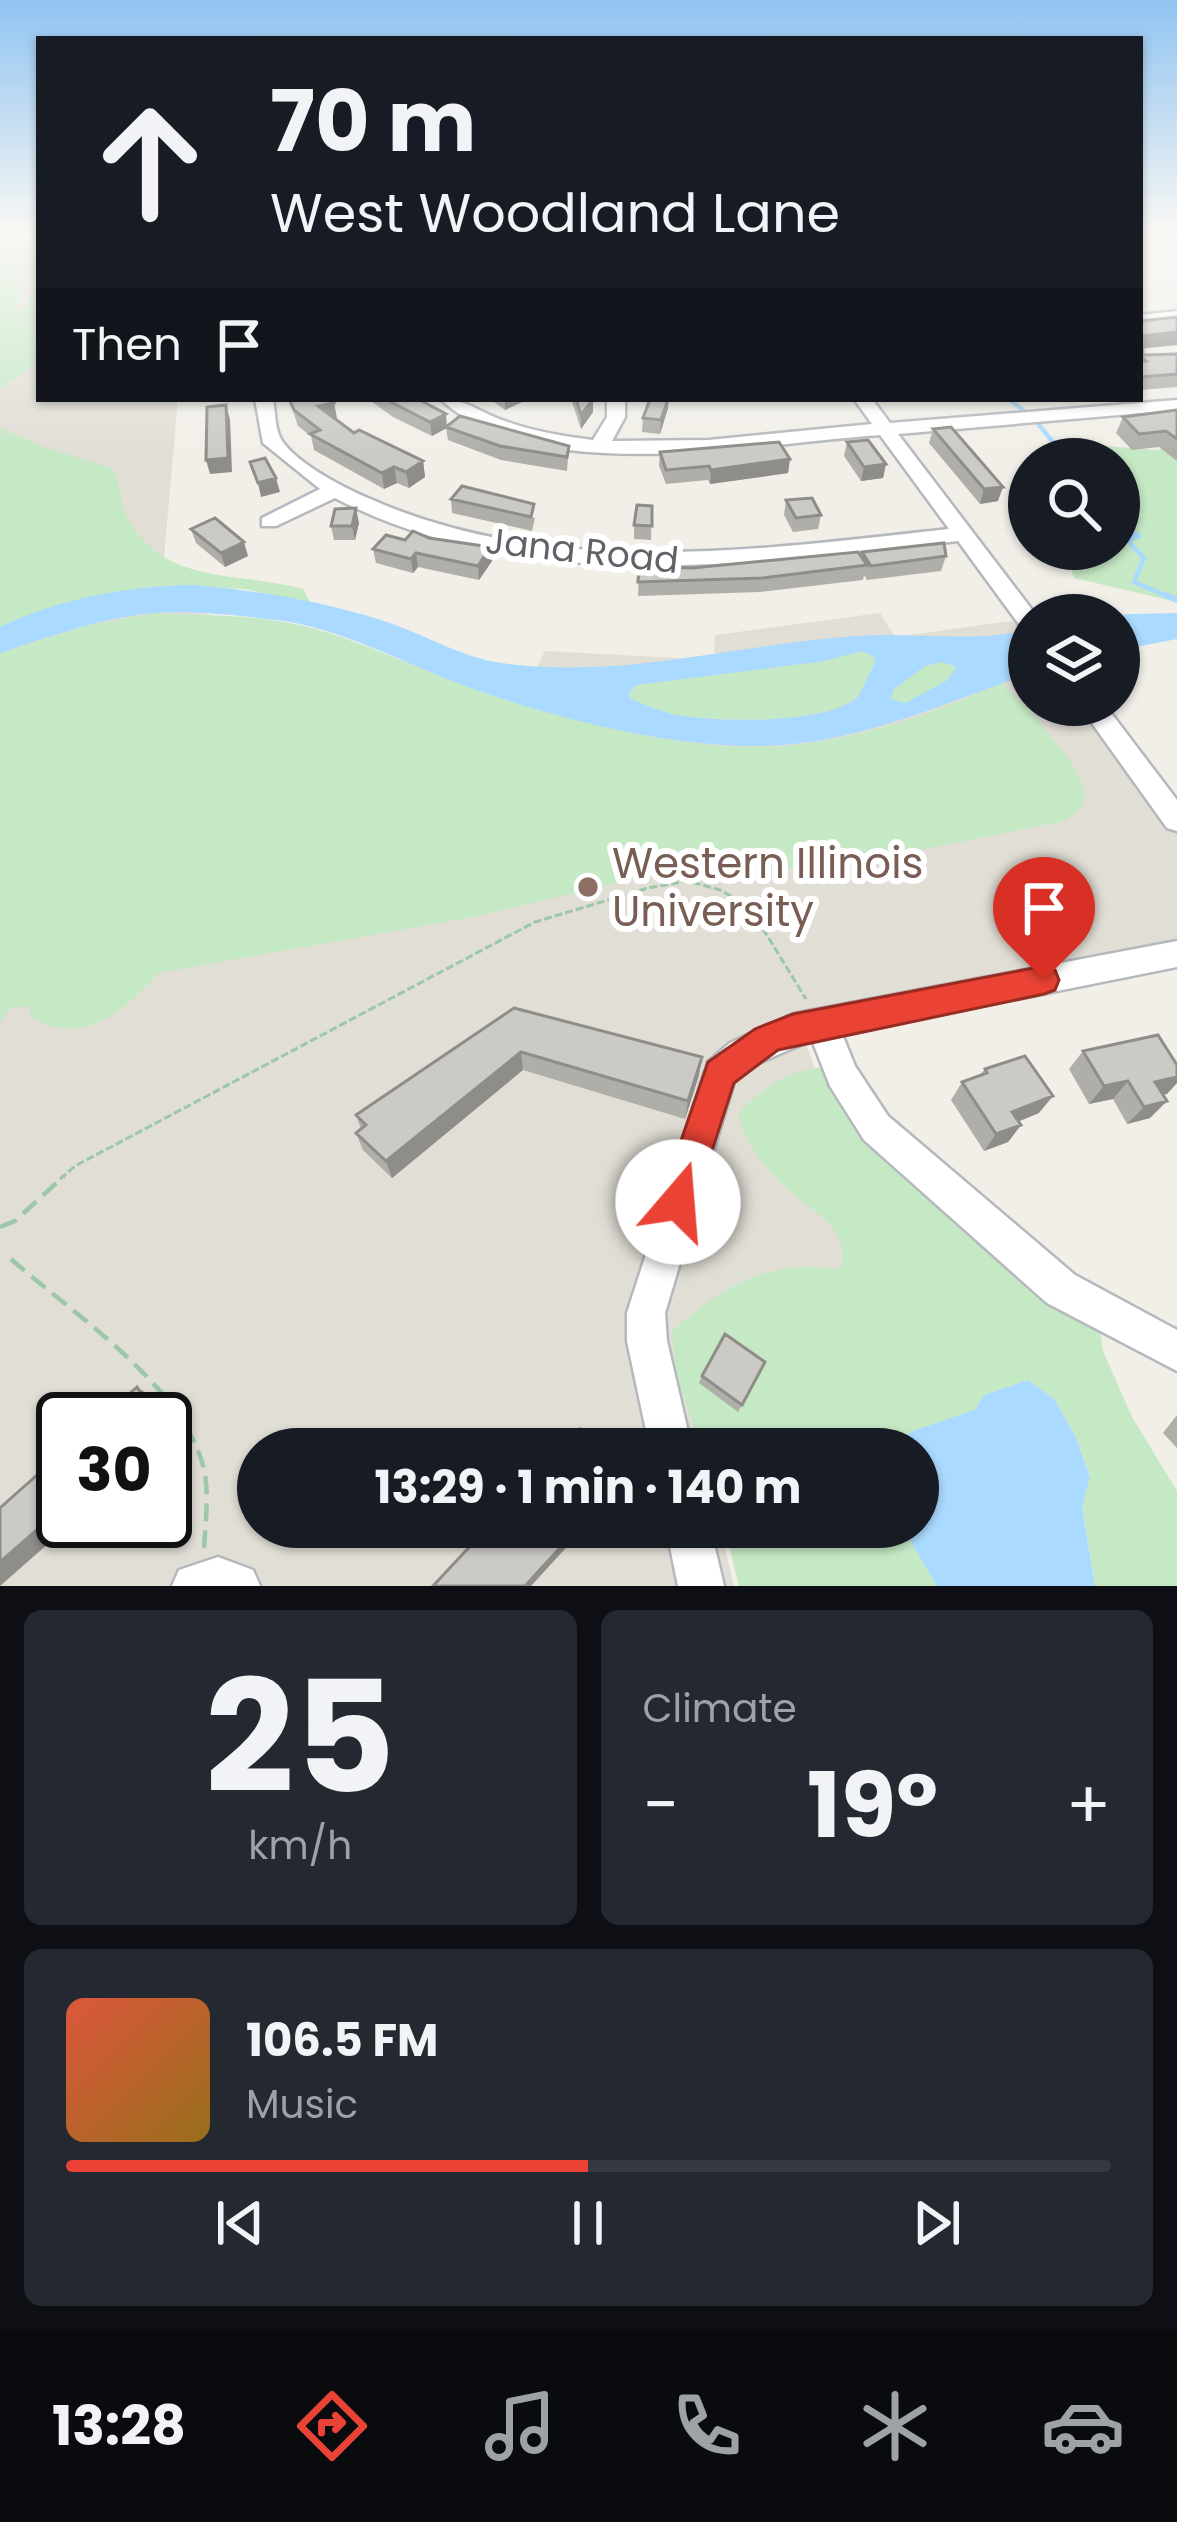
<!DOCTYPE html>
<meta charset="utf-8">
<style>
body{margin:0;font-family:Poppins,sans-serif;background:#242831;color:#f1f3f6;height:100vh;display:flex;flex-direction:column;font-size:45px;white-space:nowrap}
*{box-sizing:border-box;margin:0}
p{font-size:39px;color:#9ea1a6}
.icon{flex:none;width:66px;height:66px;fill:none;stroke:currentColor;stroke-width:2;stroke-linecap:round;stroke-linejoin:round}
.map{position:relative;height:1586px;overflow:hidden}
.drawer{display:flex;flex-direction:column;gap:24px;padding:24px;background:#0d0f14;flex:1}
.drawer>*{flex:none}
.guide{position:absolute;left:36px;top:36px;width:1107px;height:366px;border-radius:0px;box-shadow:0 3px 9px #0004;background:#171b24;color:#f1f3f6;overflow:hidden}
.buttons{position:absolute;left:1008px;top:438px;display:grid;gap:24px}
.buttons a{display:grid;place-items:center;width:132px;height:132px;border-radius:50%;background:#171b24;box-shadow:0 3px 9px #0004;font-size:60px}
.speed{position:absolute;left:36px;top:1392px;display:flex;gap:24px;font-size:60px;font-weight:700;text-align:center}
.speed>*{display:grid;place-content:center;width:156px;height:156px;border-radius:50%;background:#171b24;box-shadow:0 3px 9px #0004;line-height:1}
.speed .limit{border:6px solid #111;border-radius:18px;background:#fff;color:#111}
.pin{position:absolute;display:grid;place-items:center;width:102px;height:102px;color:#fff;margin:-123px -51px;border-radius:50% 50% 50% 0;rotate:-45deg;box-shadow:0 0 12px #0007}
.pin .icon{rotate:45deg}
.me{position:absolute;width:132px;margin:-66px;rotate:18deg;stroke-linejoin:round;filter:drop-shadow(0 0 9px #0008)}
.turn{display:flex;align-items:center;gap:42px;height:252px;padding:0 36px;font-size:54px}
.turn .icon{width:156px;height:156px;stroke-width:2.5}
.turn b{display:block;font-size:84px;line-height:102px}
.then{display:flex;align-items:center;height:114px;padding:0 36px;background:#0003;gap:24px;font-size:45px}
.big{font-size:90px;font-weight:700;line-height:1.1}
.drawer .tile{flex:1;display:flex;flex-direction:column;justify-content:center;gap:18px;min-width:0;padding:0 42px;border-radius:18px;background:#242831}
.drawer .dial{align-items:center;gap:0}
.dial b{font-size:156px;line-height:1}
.song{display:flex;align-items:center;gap:36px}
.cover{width:144px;height:144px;border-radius:18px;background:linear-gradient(135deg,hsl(10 70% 55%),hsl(40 70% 35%))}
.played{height:12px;border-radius:6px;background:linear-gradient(90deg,#ea4335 50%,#363941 50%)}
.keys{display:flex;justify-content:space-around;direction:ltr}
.heat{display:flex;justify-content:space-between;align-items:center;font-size:66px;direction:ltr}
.drawer .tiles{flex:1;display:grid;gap:24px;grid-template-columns:1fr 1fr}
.tile:last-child{grid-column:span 2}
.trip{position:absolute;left:237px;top:1428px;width:702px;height:120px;border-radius:60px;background:#171b24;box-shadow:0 3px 9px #0004;font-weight:700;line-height:120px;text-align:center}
.dock{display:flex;height:192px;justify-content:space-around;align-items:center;background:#090b0e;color:#9ea1a6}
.dock .icon{width:84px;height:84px}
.dock .selected{color:#ea4335}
.dock b{font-size:54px;color:#f1f3f6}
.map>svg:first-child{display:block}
</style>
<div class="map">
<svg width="1177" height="1586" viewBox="0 0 1177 1586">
<rect width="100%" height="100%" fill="#f1efe8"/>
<path fill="#e1ded6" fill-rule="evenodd" d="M 0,230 L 39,230 L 39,399 L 178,399 L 160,603 L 526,690 L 545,651 L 714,660 L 715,635 L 880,613 L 895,637 L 1025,619 L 1029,705 L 1090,705 L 1177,820 L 1177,955 L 800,1028 L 835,1122 L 999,1264 L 673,1338 L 701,1449 L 258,1449 L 258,1527 L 720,1527 L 734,1586 L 0,1586 ZM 63,1419 L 165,1419 L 165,1521 L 63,1521 Z"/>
<path fill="#c5e8c5" d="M 0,230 L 39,233 L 39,258 L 18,260 L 14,271 L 23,298 L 2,320 L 29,304 L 32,285 L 20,267 L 24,261 L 39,260 L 39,361 L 0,390 Z
M 0,427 L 43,447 L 111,468 C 123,486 118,501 128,519 C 165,586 239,571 303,589 L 311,604 L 245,589 L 151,586 L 0,627 Z
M 1092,445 L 1154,450 L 1177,447 L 1177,602 L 1074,578 L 1070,566 L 1077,549 L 1119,549 L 1119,459 L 1046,459 L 1064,449 Z
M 154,613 C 205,616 259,614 308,627 C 366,642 422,672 479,691 C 568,720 688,753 783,746 C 856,740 935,714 1001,683 L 1030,710 L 1071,762 L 1085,790 L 1083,806 L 1064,821 L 876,859 L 773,870 L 657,874 L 473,917 L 158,973 C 123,1013 86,1045 33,1019 L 28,1006 L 10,1008 L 0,1023 L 0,653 L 85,626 Z
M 862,651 L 874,656 L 875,663 L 858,697 C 825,725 718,721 677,715 C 661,712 646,705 631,699 L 629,693 L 636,685 L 824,661 Z
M 942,662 L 958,667 L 946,681 L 905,704 L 891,699 L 893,690 L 925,666 Z
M 837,1065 L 841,1075 L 1097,1310 L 1103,1351 L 1132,1417 L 1177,1491 L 1177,1586 L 1095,1586 L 1082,1506 L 1090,1476 L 1076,1437 L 1054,1399 L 1028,1380 L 984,1395 L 975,1410 L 885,1449 L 701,1449 L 676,1372 L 672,1331 C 728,1283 767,1260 841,1269 C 853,1227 809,1210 784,1186 C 764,1167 743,1140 738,1113 C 773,1079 789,1071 837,1065 Z
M 724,1527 L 902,1527 L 937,1586 L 739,1586 Z"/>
<path fill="#aadaff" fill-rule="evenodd" d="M 192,585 C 255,590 320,601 381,620 C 420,632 460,657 501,663 C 622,680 736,644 856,636 C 913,632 973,643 1029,630 L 1029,674 C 942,704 853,746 758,746 C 663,747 546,716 457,683 C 400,661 337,627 276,620 C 232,615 176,608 131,616 C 86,623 43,639 0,653 L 0,627 C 58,599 128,586 192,585 ZM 862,651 L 873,656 L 875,663 L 858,697 C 825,725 718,722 677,715 C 661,712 646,705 631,699 L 629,693 L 636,685 L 824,661 ZM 942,662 L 957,667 L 946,681 L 905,703 L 891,699 L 893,690 L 925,666 Z
M 1177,613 L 1177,639 L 1119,650 L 1119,615 L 1095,615 Z
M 1028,1380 L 1054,1399 L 1076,1437 L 1090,1477 L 1082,1507 L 1095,1586 L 937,1586 L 902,1527 L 918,1527 L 918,1449 L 885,1449 L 913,1431 L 975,1410 L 984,1395 Z"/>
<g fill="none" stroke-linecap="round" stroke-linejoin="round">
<path stroke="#aadaff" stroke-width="4.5" d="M 1009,399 L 1029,415
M 1039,425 L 1061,452 L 1075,459
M 1119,523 L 1139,536 L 1127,540 L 1144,558 L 1134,582 L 1172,598"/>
<path stroke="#aadaff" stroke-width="6" d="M 1165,595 L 1177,600"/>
<defs>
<path id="minor" d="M 1177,311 L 1177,321 L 1140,325 L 1140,315 Z
M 255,399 L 273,399 C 275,410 275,425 279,435 C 289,460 344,488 368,498 C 551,580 757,550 949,529 L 880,435 C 759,443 538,489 440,399 C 467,399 480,413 505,421 C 534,432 563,436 593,440 L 607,417 L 607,399 L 625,399 L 625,417 L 612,441 L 709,440 L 872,424 L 854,399 L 872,399 L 890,423 L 1177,400 L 1177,410 L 898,434 L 1036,615 L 1029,615 L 1029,629 L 1021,627 L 958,541 C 753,564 526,597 335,498 L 276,526 L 262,526 L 262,518 L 320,489 L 263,443 Z
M 1079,705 L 1105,705 L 1177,800 L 1177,831 L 1167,828 Z
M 1177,941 L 1177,967 L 842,1034 L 855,1066 L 888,1116 L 1075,1275 L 1177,1330 L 1177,1371 L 1047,1303 L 864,1140 L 830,1086 L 812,1040 L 754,1065 L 734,1082 L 665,1313 L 667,1341 L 692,1449 L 650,1449 L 627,1341 L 627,1313 L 708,1062 L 730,1043 L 793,1014 Z
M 666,1527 L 710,1527 L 724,1586 L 678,1586 Z
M 218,1557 L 253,1570 L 260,1586 L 172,1586 L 179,1570 Z"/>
</defs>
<use href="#minor" stroke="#b5b8bc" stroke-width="5"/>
<path stroke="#9cc7a9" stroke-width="3" stroke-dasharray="8 3" stroke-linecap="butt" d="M 60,1179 L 75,1166 L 535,922 L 648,888 L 688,881 L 720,890 L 749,906 L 806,999"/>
<path stroke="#9cc7a9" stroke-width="4.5" stroke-dasharray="18 9" stroke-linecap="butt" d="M 0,1227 L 15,1221 L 64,1176
M 11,1259 C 71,1312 176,1381 201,1459 C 211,1487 205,1521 204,1551"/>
<use href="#minor" fill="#fff" fill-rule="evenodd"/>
</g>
<path fill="#afaea9" d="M 1140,321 L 1143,355 L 1177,354 L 1177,387 L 1140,390 Z
M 289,399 L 334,403 L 337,419 L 354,433 L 423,461 L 425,477 L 409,488 L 397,483 L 384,489 L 314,450 L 311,436 L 298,426 Z
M 368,399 L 418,399 L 447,426 L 569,446 L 567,471 L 501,460 L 448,440 L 446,428 L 432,436 L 393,417 Z
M 490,399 L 524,399 L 524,401 L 505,410 Z
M 571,399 L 593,399 L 593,412 L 581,429 Z
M 647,399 L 669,399 L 668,408 L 660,434 L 642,432 L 643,418 L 648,404 Z
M 1177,410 L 1177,461 L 1159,447 L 1132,450 L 1116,433 L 1123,417 Z
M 933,429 L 998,501 L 980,504 L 929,443 Z
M 847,442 L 886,464 L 883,478 L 861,481 L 844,456 Z
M 660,452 L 790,459 L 788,473 L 710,484 L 708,480 L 666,484 L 659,466 Z
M 451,499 L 535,518 L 532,531 L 452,513 Z
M 786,500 L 821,515 L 818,529 L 793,532 L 784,515 Z
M 652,506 L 651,540 L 634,539 L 634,525 Z
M 1027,520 L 1029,520 L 1029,544 L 1021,534 Z
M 359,523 L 355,540 L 334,540 L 331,526 Z
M 191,529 L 248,556 L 225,567 L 196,543 Z
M 429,538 L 490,547 L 492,561 L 479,580 L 418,567 L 413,573 L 376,563 L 373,549 L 405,540 Z
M 862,552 L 946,556 L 941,571 L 867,580 L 864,575 L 863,580 L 760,592 L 638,596 L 639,567 L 692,568 L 861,556 Z
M 514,1008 L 699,1075 L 685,1119 L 523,1070 L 392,1178 L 363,1150 L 356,1133 L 361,1129 L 356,1115 Z
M 1083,1051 L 1167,1094 L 1163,1094 L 1167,1101 L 1150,1118 L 1127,1124 L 1113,1099 L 1089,1104 L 1069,1069 Z
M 985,1069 L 1039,1113 L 1019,1121 L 1021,1125 L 1008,1142 L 984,1151 L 951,1100 L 962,1082 L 980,1075 Z
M 765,1362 L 738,1412 L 699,1383 L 702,1376 Z
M 1177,1415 L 1177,1448 L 1163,1433 Z"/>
<path fill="#8f8d8a" d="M 1177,332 L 1177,345 L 1140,349 L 1142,336 Z
M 505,399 L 524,399 L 524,401 L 505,410 Z
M 593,399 L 593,412 L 581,429 L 581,415 Z
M 668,399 L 668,408 L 660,434 L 661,420 Z
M 334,403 L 337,419 L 318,406 Z
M 226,405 L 230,419 L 232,472 L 210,474 L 206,460 Z
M 446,414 L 447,428 L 432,436 L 430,422 Z
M 790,459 L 788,473 L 710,484 L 711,470 Z
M 423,461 L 425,477 L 409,488 L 406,472 Z
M 886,464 L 883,478 L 861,481 L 864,467 Z
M 394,467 L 397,483 L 384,489 L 382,473 Z
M 276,478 L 280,492 L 261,497 L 258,483 Z
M 1003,487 L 998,501 L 980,504 L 984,489 Z
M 356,508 L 359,523 L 355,540 L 352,526 Z
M 244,542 L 248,556 L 225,567 L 221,553 Z
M 490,547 L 492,561 L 479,580 L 478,566 Z
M 416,553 L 418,567 L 413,573 L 411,559 Z
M 521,1052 L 523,1070 L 392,1178 L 386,1161 Z
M 702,1057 L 699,1075 L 685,1119 L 688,1101 Z
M 1177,1077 L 1177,1083 L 1167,1094 L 1139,1100 L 1155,1082 Z
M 1128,1081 L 1113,1099 L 1089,1104 L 1104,1086 Z
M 1053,1096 L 1039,1113 L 1000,1129 L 1012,1112 Z
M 1167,1101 L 1150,1118 L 1127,1124 L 1144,1107 Z
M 1021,1125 L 1008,1142 L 984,1151 L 996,1134 Z
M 137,1387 L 153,1398 L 174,1432 L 165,1440 L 165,1419 L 156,1419 Z
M 63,1507 L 63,1521 L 74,1521 L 0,1586 L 0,1562 Z
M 579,1527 L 585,1527 L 531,1586 L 525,1586 Z"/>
<path fill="#cccac5" stroke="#8f8d8a" stroke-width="3" d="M 1177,317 L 1177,332 L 1142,336 L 1143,355 L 1177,354 L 1177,374 L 1140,377 L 1140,362 L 1146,361 L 1140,356 L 1140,321 Z
M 289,399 L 332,399 L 334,403 L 318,406 L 354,433 L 359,430 L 423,461 L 406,472 L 394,467 L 382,473 L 310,434 L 320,430 L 294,410 Z
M 385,399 L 418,399 L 446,414 L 430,422 Z
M 576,399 L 593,399 L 581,415 Z
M 650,399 L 668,399 L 661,420 L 643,418 Z
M 226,405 L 228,458 L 206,460 L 207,407 Z
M 1177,410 L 1177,439 L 1166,431 L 1139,434 L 1123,417 Z
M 460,416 L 569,446 L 567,457 L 500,446 L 446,427 Z
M 951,427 L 1003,487 L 984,489 L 933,429 Z
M 868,440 L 886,464 L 864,467 L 847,442 Z
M 779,442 L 790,459 L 711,470 L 709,466 L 666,470 L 660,452 Z
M 265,458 L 276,478 L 258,483 L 250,462 Z
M 462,486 L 534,504 L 531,517 L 451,499 Z
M 812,498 L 821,515 L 796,518 L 786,500 Z
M 637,505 L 652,506 L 652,526 L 634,525 Z
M 356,508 L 352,526 L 331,526 L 335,509 Z
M 215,518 L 244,542 L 221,553 L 191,529 Z
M 413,531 L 429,538 L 490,547 L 478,566 L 416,553 L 411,559 L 373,549 L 386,535 L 405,540 Z
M 944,543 L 946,556 L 871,566 L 862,552 Z
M 858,552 L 867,565 L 762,578 L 638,582 L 639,567 L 692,568 Z
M 514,1008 L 702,1057 L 688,1101 L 521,1052 L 386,1161 L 356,1133 L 366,1125 L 356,1115 Z
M 1158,1035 L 1177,1065 L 1177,1077 L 1155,1082 L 1167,1101 L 1144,1107 L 1128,1081 L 1104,1086 L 1083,1051 Z
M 1025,1056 L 1053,1096 L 1012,1112 L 1021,1125 L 996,1134 L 962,1082 L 987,1073 L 985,1069 Z
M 725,1334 L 765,1362 L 742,1405 L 702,1376 Z
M 137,1387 L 156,1419 L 101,1419 Z
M 580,1429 L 595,1449 L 562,1449 Z
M 63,1452 L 63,1507 L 0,1562 L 0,1508 Z
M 488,1527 L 579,1527 L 525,1586 L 433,1586 Z"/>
<linearGradient id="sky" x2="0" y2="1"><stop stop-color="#8fc3f1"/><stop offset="0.51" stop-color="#f9f8f5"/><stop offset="1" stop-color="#f9f8f5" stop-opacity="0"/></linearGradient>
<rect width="1177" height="452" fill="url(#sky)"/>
<path fill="#ea4335" stroke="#982c22" stroke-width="3" d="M 1044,966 L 1055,970 L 1059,980 L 1055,990 L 1044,994 L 778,1050 L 734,1083 L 691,1215 L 678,1220 L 665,1215 L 660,1202 L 708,1062 L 755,1029 L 793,1014 Z"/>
<circle fill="#8d6e63" stroke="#fff" stroke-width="4.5" cx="588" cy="887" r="12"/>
<g text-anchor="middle" stroke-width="12" stroke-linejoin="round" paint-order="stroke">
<g font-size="36" fill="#5f6368" stroke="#fff">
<text transform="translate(582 550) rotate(6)" y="13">Jana Road</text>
</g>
<g font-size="42" fill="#785e54" stroke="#fff" text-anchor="start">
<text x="612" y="878">Western Illinois<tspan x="612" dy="48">University</tspan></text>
</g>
</g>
</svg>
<div class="buttons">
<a><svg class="icon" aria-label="search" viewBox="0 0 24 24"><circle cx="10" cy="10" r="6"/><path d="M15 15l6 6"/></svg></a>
<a><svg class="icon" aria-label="layers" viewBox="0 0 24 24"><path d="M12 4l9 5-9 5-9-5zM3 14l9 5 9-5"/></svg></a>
</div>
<div class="speed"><div class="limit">30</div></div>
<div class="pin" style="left:1044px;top:980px;background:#d93025"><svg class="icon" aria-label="arrive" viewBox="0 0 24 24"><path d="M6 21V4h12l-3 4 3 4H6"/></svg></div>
<svg class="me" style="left:678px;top:1202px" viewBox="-20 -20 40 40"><circle r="19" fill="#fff"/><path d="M0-13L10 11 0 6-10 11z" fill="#ea4335"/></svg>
<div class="trip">13:29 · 1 min · 140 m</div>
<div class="guide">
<div class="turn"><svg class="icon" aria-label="ahead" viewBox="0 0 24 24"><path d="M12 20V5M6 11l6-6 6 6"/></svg><div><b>70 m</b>West Woodland Lane</div></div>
<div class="then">Then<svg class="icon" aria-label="arrive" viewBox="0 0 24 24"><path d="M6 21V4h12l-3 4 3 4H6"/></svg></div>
</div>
</div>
<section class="drawer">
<div class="tiles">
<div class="tile dial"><b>25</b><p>km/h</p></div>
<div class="tile"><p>Climate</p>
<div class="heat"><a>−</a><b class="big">19°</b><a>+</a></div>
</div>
<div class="tile">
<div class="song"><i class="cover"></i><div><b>106.5 FM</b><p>Music</p></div></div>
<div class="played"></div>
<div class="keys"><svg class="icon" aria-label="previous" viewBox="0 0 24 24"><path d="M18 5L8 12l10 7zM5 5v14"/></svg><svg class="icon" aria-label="pause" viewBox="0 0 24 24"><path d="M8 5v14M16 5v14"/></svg><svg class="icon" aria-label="next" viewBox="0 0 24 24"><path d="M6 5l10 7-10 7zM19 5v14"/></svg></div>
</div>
</div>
</section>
<nav class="dock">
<b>13:28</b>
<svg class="icon selected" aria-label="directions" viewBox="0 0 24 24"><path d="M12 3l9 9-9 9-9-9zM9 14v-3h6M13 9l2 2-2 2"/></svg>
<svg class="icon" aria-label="music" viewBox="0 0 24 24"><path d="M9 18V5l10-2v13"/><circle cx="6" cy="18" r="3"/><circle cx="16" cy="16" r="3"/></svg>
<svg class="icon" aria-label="phone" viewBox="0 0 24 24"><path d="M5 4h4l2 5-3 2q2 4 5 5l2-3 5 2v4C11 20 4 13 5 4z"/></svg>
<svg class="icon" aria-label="climate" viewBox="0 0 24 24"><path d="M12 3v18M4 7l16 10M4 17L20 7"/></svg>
<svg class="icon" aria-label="car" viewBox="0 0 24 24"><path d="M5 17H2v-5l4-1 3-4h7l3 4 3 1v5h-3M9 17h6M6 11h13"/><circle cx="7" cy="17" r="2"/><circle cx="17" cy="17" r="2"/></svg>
</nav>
